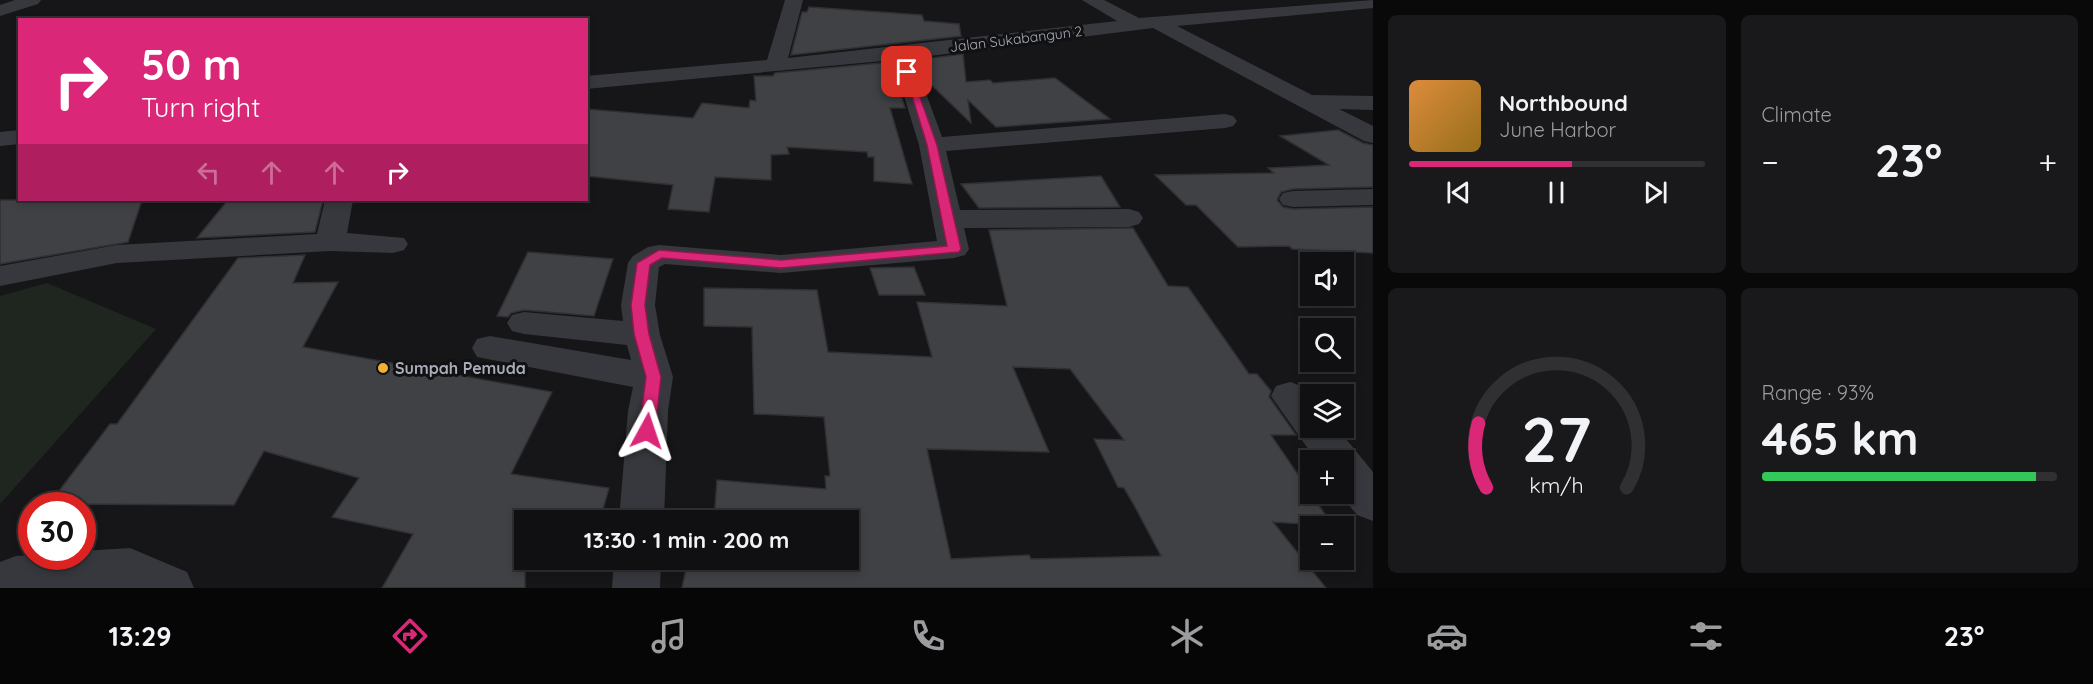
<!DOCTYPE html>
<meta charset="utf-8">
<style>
body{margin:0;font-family:Quicksand,sans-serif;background:#19191b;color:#f1f3f6;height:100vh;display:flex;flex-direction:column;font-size:22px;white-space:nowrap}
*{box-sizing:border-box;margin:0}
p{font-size:20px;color:#9c9d9f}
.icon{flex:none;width:33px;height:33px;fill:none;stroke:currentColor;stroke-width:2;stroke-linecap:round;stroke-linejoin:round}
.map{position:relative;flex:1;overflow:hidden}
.drawer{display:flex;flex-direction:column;gap:15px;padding:15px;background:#09090a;width:720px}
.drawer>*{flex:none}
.top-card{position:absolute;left:18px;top:18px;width:570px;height:183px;border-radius:0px;box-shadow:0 3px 9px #0003,0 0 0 2px #303032;background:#db2777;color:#fff;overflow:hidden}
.buttons{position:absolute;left:1300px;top:252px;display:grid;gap:12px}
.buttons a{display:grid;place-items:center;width:54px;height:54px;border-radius:0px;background:#101012;box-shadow:0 3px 9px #0003,0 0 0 2px #303032;font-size:30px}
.speed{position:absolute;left:18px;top:492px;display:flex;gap:12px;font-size:30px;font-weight:700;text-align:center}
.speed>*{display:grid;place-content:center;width:78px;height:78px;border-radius:50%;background:#101012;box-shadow:0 3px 9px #0003,0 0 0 2px #303032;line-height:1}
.speed .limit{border:9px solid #d22;background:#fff;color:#111}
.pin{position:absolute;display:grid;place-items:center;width:51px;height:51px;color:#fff;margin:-26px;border-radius:12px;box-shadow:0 3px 9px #0006}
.me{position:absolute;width:66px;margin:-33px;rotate:5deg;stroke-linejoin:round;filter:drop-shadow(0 0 4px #0008)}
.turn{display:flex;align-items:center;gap:21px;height:126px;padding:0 24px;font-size:27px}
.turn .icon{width:78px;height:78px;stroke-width:2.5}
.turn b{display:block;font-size:42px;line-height:51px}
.lanes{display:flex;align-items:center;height:57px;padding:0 24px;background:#0003;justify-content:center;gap:30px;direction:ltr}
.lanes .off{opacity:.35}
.big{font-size:45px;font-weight:800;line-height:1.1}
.drawer .widget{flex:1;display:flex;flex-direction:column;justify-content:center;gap:9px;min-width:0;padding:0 21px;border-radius:9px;background:#19191b}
.drawer .dial{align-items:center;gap:0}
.dial svg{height:156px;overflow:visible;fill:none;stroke:#303032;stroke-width:7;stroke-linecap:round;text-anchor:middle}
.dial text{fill:#f1f3f6;stroke:none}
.song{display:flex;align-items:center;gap:18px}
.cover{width:72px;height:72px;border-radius:9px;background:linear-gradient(135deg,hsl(30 70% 55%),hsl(40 70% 35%))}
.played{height:6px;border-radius:3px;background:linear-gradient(90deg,#db2777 55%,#303032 55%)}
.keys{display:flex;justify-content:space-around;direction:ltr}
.heat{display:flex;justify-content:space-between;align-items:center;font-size:33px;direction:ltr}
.charge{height:9px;border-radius:4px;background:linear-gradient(90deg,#34c759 93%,#303032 0)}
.drawer .tiles{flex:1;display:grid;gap:15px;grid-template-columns:repeat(2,1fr)}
.trip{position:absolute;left:514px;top:510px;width:345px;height:60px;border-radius:0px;background:#101012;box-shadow:0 3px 9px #0003,0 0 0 2px #303032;font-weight:800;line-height:60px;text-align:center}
.dock{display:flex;height:96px;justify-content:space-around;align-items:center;background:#060607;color:#9c9d9f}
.dock .icon{width:42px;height:42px}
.dock .active{color:#db2777}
.dock b{font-size:27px;color:#f1f3f6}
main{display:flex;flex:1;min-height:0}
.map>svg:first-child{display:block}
</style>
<main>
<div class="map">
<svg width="1373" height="588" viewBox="0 0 1373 588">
<rect width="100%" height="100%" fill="#161618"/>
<path fill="#1e261f" d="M 47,283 L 156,329 L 0,504 L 0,296 Z"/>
<path fill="#404145" stroke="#303034" stroke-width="1.5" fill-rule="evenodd" d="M 809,7 L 922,15 L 924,21 L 959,24 L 961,36 L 791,55 L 802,12 L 807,12 Z
M 963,54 L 966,82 L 990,80 L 993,83 L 1055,78 L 1110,119 L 996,127 L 968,100 L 971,123 L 922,76 L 916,60 Z
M 891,62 L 905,108 L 890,108 L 912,184 L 874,181 L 874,157 L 868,157 L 867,152 L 787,147 L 789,154 L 771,155 L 771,180 L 715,177 L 709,212 L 668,209 L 673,185 L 586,176 L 586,109 L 693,118 L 702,103 L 749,108 L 750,100 L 756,101 L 754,76 L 773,76 L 775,73 Z
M 1338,130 L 1363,143 L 1373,145 L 1373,187 L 1293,189 L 1281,192 L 1277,200 L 1283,207 L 1293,209 L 1373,207 L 1373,253 L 1292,249 L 1289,246 L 1238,247 L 1196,205 L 1186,205 L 1155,175 L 1274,173 L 1268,168 L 1329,165 L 1280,136 Z
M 1101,176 L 1120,207 L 979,208 L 961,184 Z
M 0,200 L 142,200 L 128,242 L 0,264 Z
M 228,200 L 323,200 L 315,232 L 197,238 Z
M 1133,228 L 1168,286 L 1188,287 L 1249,374 L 1257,374 L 1271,391 L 1269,397 L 1296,435 L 1271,435 L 1333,526 L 1273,522 L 1326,588 L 682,588 L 688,560 L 849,560 L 849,520 L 714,520 L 717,480 L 826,489 L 825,476 L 830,476 L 824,417 L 754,414 L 752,327 L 704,326 L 704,288 L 817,290 L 828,352 L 932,357 L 917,302 L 1007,306 L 989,230 ZM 1013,367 L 1070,369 L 1124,440 L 1094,439 L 1118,487 L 1124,488 L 1134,505 L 1161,556 L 1031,559 L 1029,555 L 951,559 L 927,449 L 1049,452 Z
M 528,252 L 613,259 L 594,316 L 524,310 L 511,313 L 508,317 L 497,316 Z
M 305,255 L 293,283 L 338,282 L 303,347 L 552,392 L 511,474 L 609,488 L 600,520 L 525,520 L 525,588 L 382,588 L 413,534 L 332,517 L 359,478 L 264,451 L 234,505 L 49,504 L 110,424 L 117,424 L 238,258 Z
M 914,267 L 925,295 L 879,295 L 870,268 Z"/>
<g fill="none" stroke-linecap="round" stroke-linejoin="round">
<path fill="#37383d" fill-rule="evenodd" d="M 15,0 L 41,0 L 38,4 L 0,16 L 0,5 Z
M 785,0 L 803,0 L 788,58 L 1117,21 L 1082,0 L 1104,0 L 1139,18 L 1373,0 L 1373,8 L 1177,26 L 1312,95 L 1373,96 L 1373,110 L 1339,109 L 1373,126 L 1373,143 L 1364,141 L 1153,28 L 913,58 L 942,137 L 1225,114 L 1233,116 L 1237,121 L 1233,126 L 1225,128 L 946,151 L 960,210 L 1129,209 L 1139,212 L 1143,218 L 1139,224 L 1129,227 L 964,228 L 969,249 L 965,255 L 954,258 L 781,273 L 665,264 L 659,267 L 655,305 L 660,335 L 673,377 L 668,411 L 664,520 L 619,520 L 628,411 L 633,387 L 477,357 L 472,348 L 477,339 L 490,336 L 631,360 L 627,345 L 524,334 L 512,331 L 507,323 L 512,315 L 524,312 L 623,321 L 621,305 L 628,263 L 633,256 L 648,247 L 659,245 L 781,255 L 937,241 L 919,145 L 893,60 L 586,89 L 586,76 L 767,60 Z
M 20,130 L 20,144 L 0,146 L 0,132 Z
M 1373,189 L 1373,205 L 1293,207 L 1283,205 L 1279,199 L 1283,193 L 1293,191 Z
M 325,200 L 353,200 L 347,233 L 404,238 L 408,244 L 404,250 L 393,253 L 330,251 L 117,263 L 0,286 L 0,266 L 117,245 L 317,234 Z
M 1290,382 C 1317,390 1311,403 1311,428 L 1337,428 L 1373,472 L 1373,521 L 1357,515 L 1340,494 L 1344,494 L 1344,460 L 1316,460 L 1271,396 L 1276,386 Z
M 130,548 L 187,572 L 194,588 L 0,588 L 0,562 L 16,556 L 32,555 L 82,556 L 82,551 Z
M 614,560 L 661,560 L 660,588 L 612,588 Z"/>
</g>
<path fill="#db2777" stroke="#8e194d" stroke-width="1.5" d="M 904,70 L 911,72 L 937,145 L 961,249 L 959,252 L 781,268 L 662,258 L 650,265 L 645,305 L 649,334 L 661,377 L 655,431 L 653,435 L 641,435 L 639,431 L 646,377 L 634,334 L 631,305 L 637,263 L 659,250 L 781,260 L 947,246 L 927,145 Z"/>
<circle fill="#f2b134" stroke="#111113" stroke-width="2" cx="383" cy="368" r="6"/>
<g text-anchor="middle" stroke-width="6" stroke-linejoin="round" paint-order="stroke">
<g font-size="14" fill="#a8adb8" stroke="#111113">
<text transform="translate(1016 39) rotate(-7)" y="5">Jalan Sukabangun 2</text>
</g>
<g font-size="16" font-weight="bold" fill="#a8adb8" stroke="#111113" text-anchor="start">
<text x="395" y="374">Sumpah Pemuda</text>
</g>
</g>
</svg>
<div class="buttons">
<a><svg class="icon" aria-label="sound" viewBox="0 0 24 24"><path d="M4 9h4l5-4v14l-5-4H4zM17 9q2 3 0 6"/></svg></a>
<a><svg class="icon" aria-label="search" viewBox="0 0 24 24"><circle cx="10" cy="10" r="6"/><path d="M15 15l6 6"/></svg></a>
<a><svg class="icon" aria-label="layers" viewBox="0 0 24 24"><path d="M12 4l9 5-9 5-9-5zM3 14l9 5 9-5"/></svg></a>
<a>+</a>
<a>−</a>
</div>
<div class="speed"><div class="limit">30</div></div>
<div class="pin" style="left:907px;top:72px;background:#d93025"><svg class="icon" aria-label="arrive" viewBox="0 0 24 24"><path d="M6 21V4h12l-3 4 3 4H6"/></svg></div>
<svg class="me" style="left:647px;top:431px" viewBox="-20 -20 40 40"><path d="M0-17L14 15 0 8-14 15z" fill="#db2777" stroke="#fff" stroke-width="4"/></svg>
<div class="trip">13:30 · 1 min · 200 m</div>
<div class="top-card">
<div class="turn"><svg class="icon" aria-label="right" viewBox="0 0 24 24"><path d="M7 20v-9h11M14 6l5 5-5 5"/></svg><div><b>50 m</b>Turn right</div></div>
<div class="lanes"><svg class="icon off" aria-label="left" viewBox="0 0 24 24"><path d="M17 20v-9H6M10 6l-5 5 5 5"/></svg><svg class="icon off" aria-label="ahead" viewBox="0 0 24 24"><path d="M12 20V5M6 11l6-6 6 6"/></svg><svg class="icon off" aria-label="ahead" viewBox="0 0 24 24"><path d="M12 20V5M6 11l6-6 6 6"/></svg><svg class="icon" aria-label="right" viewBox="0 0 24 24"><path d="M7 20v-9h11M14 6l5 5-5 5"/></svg></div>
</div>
</div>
<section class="drawer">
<div class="tiles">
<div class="widget">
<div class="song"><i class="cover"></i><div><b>Northbound</b><p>June Harbor</p></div></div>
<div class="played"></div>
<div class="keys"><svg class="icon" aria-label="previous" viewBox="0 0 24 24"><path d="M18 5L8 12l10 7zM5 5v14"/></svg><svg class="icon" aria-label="pause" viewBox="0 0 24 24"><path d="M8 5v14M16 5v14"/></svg><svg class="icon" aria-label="next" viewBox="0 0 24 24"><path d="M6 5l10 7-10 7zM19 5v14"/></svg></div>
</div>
<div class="widget"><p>Climate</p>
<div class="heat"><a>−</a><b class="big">23°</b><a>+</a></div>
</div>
<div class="widget dial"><svg viewBox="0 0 100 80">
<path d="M14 69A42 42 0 1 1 86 69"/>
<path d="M14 69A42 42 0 0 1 10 36" stroke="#db2777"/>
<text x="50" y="56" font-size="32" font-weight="700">27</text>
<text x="50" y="72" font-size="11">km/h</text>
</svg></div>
<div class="widget"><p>Range · 93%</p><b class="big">465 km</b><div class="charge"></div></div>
</div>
</section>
</main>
<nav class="dock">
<b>13:29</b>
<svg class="icon active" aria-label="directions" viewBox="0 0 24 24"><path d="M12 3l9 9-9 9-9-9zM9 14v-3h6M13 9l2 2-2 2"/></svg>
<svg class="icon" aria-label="music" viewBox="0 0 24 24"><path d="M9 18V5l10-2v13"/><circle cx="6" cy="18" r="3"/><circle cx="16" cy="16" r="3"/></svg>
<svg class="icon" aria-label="phone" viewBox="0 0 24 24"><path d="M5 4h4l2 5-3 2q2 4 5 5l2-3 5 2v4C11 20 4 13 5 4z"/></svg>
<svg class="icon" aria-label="climate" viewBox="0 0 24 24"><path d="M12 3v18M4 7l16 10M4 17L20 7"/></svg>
<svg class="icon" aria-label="car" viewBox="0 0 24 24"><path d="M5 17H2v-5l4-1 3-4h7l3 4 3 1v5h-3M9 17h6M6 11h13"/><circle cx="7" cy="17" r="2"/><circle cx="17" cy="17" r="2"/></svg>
<svg class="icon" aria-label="filters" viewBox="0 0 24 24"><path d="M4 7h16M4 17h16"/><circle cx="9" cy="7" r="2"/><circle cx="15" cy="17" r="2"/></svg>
<b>23°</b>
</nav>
